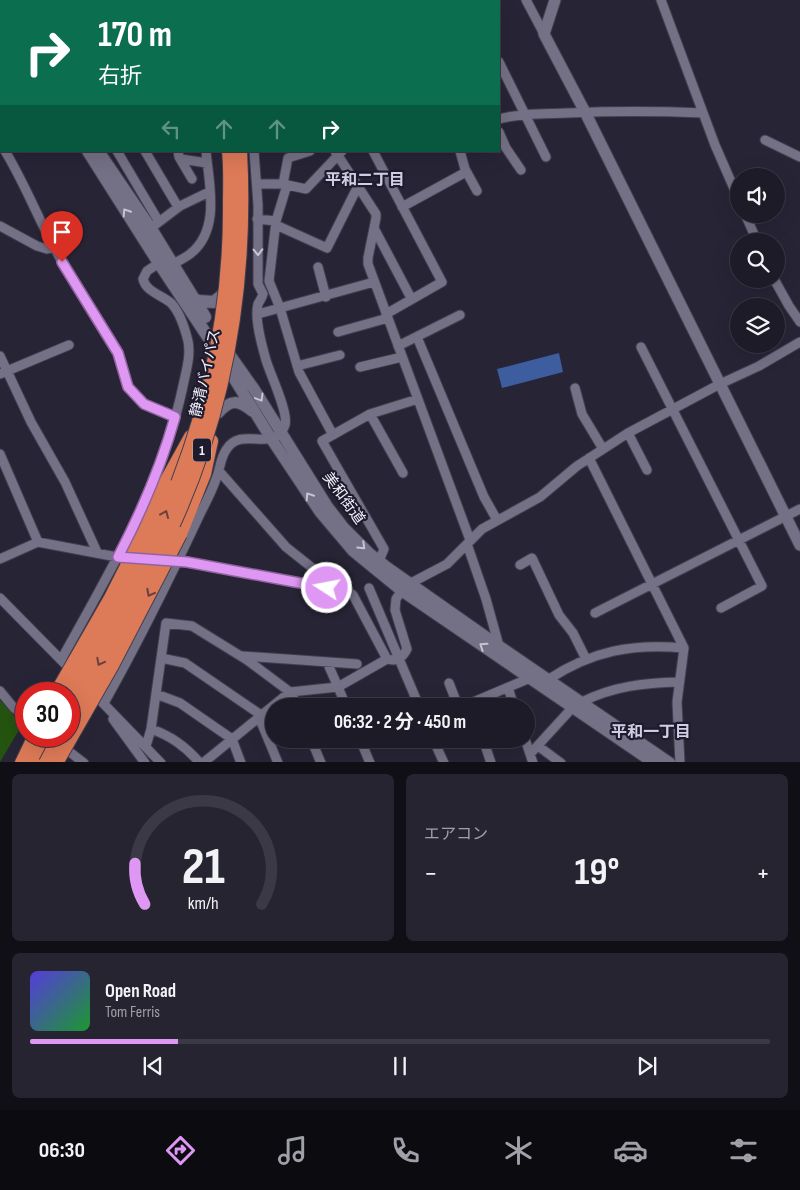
<!DOCTYPE html>
<html lang="ja">
<meta charset="utf-8">
<style>
body{margin:0;font-family:"Sofia Sans Condensed","Noto Sans JP",sans-serif;background:#252430;color:#f1f3f6;height:100vh;display:flex;flex-direction:column;font-size:19px;white-space:nowrap}
*{box-sizing:border-box;margin:0}
p{font-size:16px;color:#a0a1a8}
.icon{flex:none;width:28px;height:28px;fill:none;stroke:currentColor;stroke-width:2;stroke-linecap:round;stroke-linejoin:round}
.map{position:relative;height:762px;overflow:hidden}
.side{display:flex;flex-direction:column;gap:12px;padding:12px;background:#100f16;flex:1}
.side>*{flex:none}
.hud{position:absolute;left:0px;top:0px;width:500px;height:152px;box-shadow:0 5px 20px #0002,0 0 0 1px #3b3945;background:#0b6e4f;color:#fff;overflow:hidden}
.buttons{position:absolute;left:730px;top:168px;display:grid;gap:10px}
.buttons a{display:grid;place-items:center;width:55px;height:55px;border-radius:50%;background:#1d1b28;box-shadow:0 5px 20px #0002,0 0 0 1px #3b3945;font-size:25px}
.speed{position:absolute;left:15px;top:682px;display:flex;gap:10px;font-size:25px;font-weight:700;text-align:center}
.speed>*{display:grid;place-content:center;width:65px;height:65px;border-radius:50%;background:#1d1b28;box-shadow:0 5px 20px #0002,0 0 0 1px #3b3945;line-height:1}
.speed .limit{border:8px solid #d22;background:#fff;color:#111}
.pin{position:absolute;display:grid;place-items:center;width:42px;height:42px;color:#fff;margin:-51px -21px;border-radius:50% 50% 50% 0;rotate:-45deg;box-shadow:0 0 5px #0007}
.pin .icon{rotate:45deg}
.me{position:absolute;width:55px;margin:-28px;rotate:281deg;stroke-linejoin:round;filter:drop-shadow(0 0 4px #0008)}
.turn{display:flex;align-items:center;gap:18px;height:105px;padding:0 15px;font-size:22px}
.turn .icon{width:65px;height:65px;stroke-width:2.5}
.turn b{display:block;font-size:35px;line-height:42px}
.lanes{display:flex;align-items:center;height:48px;padding:0 15px;background:#0003;justify-content:center;gap:25px;direction:ltr}
.lanes .off{opacity:.35}
.big{font-size:38px;font-weight:700;line-height:1.1}
.side .widget{flex:1;display:flex;flex-direction:column;justify-content:center;gap:8px;min-width:0;padding:0 18px;border-radius:8px;background:#252430}
.side .dial{align-items:center;gap:0}
.dial svg{height:130px;overflow:visible;fill:none;stroke:#3b3945;stroke-width:7;stroke-linecap:round;text-anchor:middle}
.dial text{fill:#f1f3f6;stroke:none}
.song{display:flex;align-items:center;gap:15px}
.cover{width:60px;height:60px;border-radius:8px;background:linear-gradient(135deg,hsl(250 70% 55%),hsl(130 70% 35%))}
.played{height:5px;border-radius:2px;background:linear-gradient(90deg,#de98f3 20%,#3b3945 20%)}
.keys{display:flex;justify-content:space-around;direction:ltr}
.heat{display:flex;justify-content:space-between;align-items:center;font-size:28px;direction:ltr}
.side .tiles{flex:1;display:grid;gap:12px;grid-template-columns:1fr 1fr}
.widget:last-child{grid-column:span 2}
.trip{position:absolute;left:265px;top:698px;width:270px;height:50px;border-radius:25px;background:#1d1b28;box-shadow:0 5px 20px #0002,0 0 0 1px #3b3945;font-weight:700;line-height:50px;text-align:center}
.dock{display:flex;height:80px;justify-content:space-around;align-items:center;background:#0c0b10;color:#a0a1a8}
.dock .icon{width:35px;height:35px}
.dock .active{color:#de98f3}
.dock b{font-size:22px;color:#f1f3f6}
.map>svg:first-child{display:block}
</style>
<div class="map">
<svg width="800" height="763" viewBox="0 0 800 763">
<rect width="100%" height="100%" fill="#272436"/>
<path fill="#255410" d="M 0,700 L 22,725 L 0,762 Z"/>
<path fill="#3d5d9e" d="M 559,353 L 563,372 L 502,388 L 497,369 Z"/>
<g fill="none" stroke-linecap="round" stroke-linejoin="round">
<defs>
<path id="minor" d="M 57,0 L 58,1
M 174,0 L 175,1
M 192,0 L 192,1
M 240,0 L 240,1
M 289,0 L 289,1
M 348,0 L 349,1
M 452,0 L 452,1
M 526,0 L 544,34
M 661,0 L 715,145 L 739,200
M 400,1 L 402,0
M 499,62 L 546,157
M 499,119 C 521,113 545,114 568,113 C 613,111 657,111 703,113
M 499,132 L 506,148 L 521,170
M 765,140 L 800,157
M 0,144 L 1,146
M 5,151 C 24,182 37,216 54,247
M 117,151 L 159,222
M 145,151 L 178,207
M 178,151 L 179,157 L 192,179
M 335,151 L 376,214 L 376,218 L 368,258 L 368,264 L 470,540
M 373,151 L 442,282 L 386,314
M 460,151 L 465,169 L 477,191
M 181,159 L 207,163
M 257,184 L 283,184 L 306,189 L 342,151
M 283,184 L 288,158 L 310,151
M 287,185 L 276,221 L 269,281 L 280,308 L 299,372 L 333,435
M 402,207 L 466,172
M 745,214 L 757,241
M 257,219 L 276,221
M 155,225 L 180,206 L 209,192
M 276,225 L 327,248 L 357,188
M 0,226 L 37,246 L 47,249 L 54,247 L 62,262 L 118,353 L 128,387 L 144,404 L 175,417
M 374,228 L 411,298
M 173,264 C 178,261 185,258 190,254 C 221,230 209,184 206,151
M 318,267 L 326,297
M 774,279 L 789,306 L 800,322
M 258,314 L 374,282
M 338,332 L 388,318
M 417,337 L 484,497 L 497,520
M 398,346 L 460,315
M 641,347 L 762,586 L 721,608
M 0,356 L 31,422 L 65,482 L 97,552
M 297,366 L 340,355
M 360,367 L 402,357
M 0,374 L 69,345
M 575,388 L 582,414 L 603,449
M 370,414 L 403,473
M 628,433 L 647,470
M 0,454 L 38,542
M 589,458 L 684,648 L 677,702 L 680,763
M 219,471 L 286,547 L 325,578 L 327,588
M 467,544 L 486,599 L 499,646
M 0,559 L 38,542 L 117,557 L 136,558
M 164,560 L 187,562 L 349,592 L 353,595 L 387,659 C 397,662 403,657 407,649 L 395,610 L 396,599 L 400,593 L 411,583 L 447,564 L 482,529 L 540,497 L 577,466 L 628,433 L 720,384 L 759,366 L 800,342
M 379,561 L 384,549 L 322,441 L 370,414 L 418,399
M 520,565 L 532,558 L 559,615 L 573,633 L 586,659
M 369,588 L 419,706
M 0,598 L 65,664
M 595,613 L 800,509
M 242,656 L 357,664
M 161,658 L 185,663 L 261,715
M 61,660 C 110,571 162,486 183,386 C 186,371 191,356 188,341 C 185,329 180,312 171,303 C 162,295 146,292 143,279 L 147,271 L 159,263
M 327,662 L 338,687 L 387,659
M 549,679 C 592,651 633,643 684,648
M 449,683 L 458,706
M 508,688 L 514,706
M 0,691 L 14,708 L 26,717
M 156,694 L 180,703 L 232,739 L 241,763
M 100,700 L 161,763
M 582,702 C 613,686 645,683 679,682
M 104,703 C 139,641 170,578 200,514 C 206,502 212,491 216,479 C 220,470 220,459 226,450 C 242,424 275,455 285,425 C 289,413 270,374 266,360 C 262,346 254,318 258,304 C 260,300 262,298 263,294 L 258,284 L 258,205 L 254,151
M 464,706 L 530,678
M 259,717 L 278,763
M 113,719 L 145,763
M 151,729 C 171,736 185,746 200,763
M 311,739 L 321,763
M 360,739 L 370,763
M 433,739 L 444,763
M 483,739 L 491,763
M 525,739 L 533,763
M 62,746 L 84,763
M 146,746 L 151,729 L 166,623 L 192,626 L 247,660 L 290,692 L 298,706
M 538,746 L 561,763
M 530,754 L 573,707
M 203,763 L 290,692 L 338,687 L 346,706"/>
<path id="tertiary" d="M 555,0 L 544,34 L 585,112 L 800,545
M 225,348 L 254,389 L 327,506 L 344,528 L 369,553 L 388,568 L 499,646 L 670,763
M 222,359 L 272,440 L 320,512 L 353,551 L 402,591 L 654,763
M 218,413 C 231,399 238,400 252,411"/>
<path id="secondary" d="M 6,0 L 7,1
M 18,0 L 19,1
M 88,151 L 159,263 L 220,355
M 98,151 L 151,229 L 205,317
M 193,299 L 199,301 L 214,302 L 230,289"/>
<path id="trunk" d="M 207,0 L 208,1
M 225,0 L 225,1
M 165,484 L 191,437
M 180,534 L 204,474 L 211,441
M 22,763 L 35,736
M 32,763 L 47,736"/>
</defs>
<use href="#minor" stroke="#423f4e" stroke-width="11"/>
<use href="#tertiary" stroke="#423f4e" stroke-width="13"/>
<use href="#secondary" stroke="#423f4e" stroke-width="14"/>
<use href="#trunk" stroke="#423f4e" stroke-width="16"/>
<use href="#minor" stroke="#747186" stroke-width="9"/>
<use href="#tertiary" stroke="#747186" stroke-width="11"/>
<use href="#secondary" stroke="#747186" stroke-width="12"/>
<use href="#trunk" stroke="#dd7a58" stroke-width="14"/>
<defs>
<path id="trunk-bridge" d="M 56,694 L 111,598 L 147,527 L 165,484
M 69,696 C 91,655 114,615 136,573 C 144,558 153,542 160,526 C 206,424 231,316 230,204 C 230,187 231,169 229,151
M 69,721 L 169,533 C 226,412 247,284 240,151
M 46,763 L 60,736
M 56,763 L 112,665 L 180,534"/>
</defs>
<use href="#trunk-bridge" stroke="#423f4e" stroke-width="16" stroke-linecap="butt"/>
<use href="#trunk-bridge" stroke="#dd7a58" stroke-width="14"/>
</g>
<defs><path id="oneway-chevron" d="M-2-3.5L2.5 0L-2 3.5" fill="none" stroke-width="1.6" stroke-linecap="round" stroke-linejoin="round" transform="scale(1.25)"/></defs>
<g stroke="#c7c4d4">
<use href="#oneway-chevron" transform="translate(126 212) rotate(-123)"/>
<use href="#oneway-chevron" transform="translate(258 252) rotate(89)"/>
<use href="#oneway-chevron" transform="translate(260 398) rotate(59)"/>
<use href="#oneway-chevron" transform="translate(309 496) rotate(-123)"/>
<use href="#oneway-chevron" transform="translate(362 546) rotate(44)"/>
<use href="#oneway-chevron" transform="translate(483 646) rotate(-146)"/>
</g>
<g stroke="#6a413e">
<use href="#oneway-chevron" transform="translate(165 514) rotate(-67)"/>
<use href="#oneway-chevron" transform="translate(150 593) rotate(118)"/>
<use href="#oneway-chevron" transform="translate(100 662) rotate(118)"/>
</g>
<g fill="none" stroke-linecap="round" stroke-linejoin="round">
<defs>
<path id="route" d="M 62,262 L 118,353 L 128,387 L 144,404 L 175,417 C 161,467 142,511 118,557 L 187,562 L 327,588"/>
</defs>
<use href="#route" stroke="#90639e" stroke-width="12"/>
<use href="#route" stroke="#de98f3" stroke-width="9"/>
</g>
<g text-anchor="middle" stroke-width="4.5" stroke-linejoin="round" paint-order="stroke">
<rect fill="#1e1b2c" stroke="#b3b1bf" stroke-width="1" x="193" y="438.5" width="18" height="23" rx="4"/>
<g font-size="14" font-weight="bold" fill="#f3f1fe">
<text x="202" y="455">1</text>
</g>
<g font-size="15" fill="#f3f1fe" stroke="#1e1b2c">
<text transform="translate(205 373) rotate(-77)" y="5">静清バイパス</text>
<text transform="translate(344 498) rotate(54)" y="5">美和街道</text>
</g>
<g font-size="16" font-weight="bold" fill="#d0cde5" stroke="#1e1b2c">
<text x="365" y="185">平和二丁目</text>
<text x="651" y="737">平和一丁目</text>
</g>
</g>
</svg>
<div class="buttons">
<a><svg class="icon" aria-label="sound" viewBox="0 0 24 24"><path d="M4 9h4l5-4v14l-5-4H4zM17 9q2 3 0 6"/></svg></a>
<a><svg class="icon" aria-label="search" viewBox="0 0 24 24"><circle cx="10" cy="10" r="6"/><path d="M15 15l6 6"/></svg></a>
<a><svg class="icon" aria-label="layers" viewBox="0 0 24 24"><path d="M12 4l9 5-9 5-9-5zM3 14l9 5 9-5"/></svg></a>
</div>
<div class="speed"><div class="limit">30</div></div>
<div class="pin" style="left:62px;top:262px;background:#d93025"><svg class="icon" aria-label="arrive" viewBox="0 0 24 24"><path d="M6 21V4h12l-3 4 3 4H6"/></svg></div>
<svg class="me" style="left:327px;top:588px" viewBox="-20 -20 40 40"><circle r="17" fill="#de98f3" stroke="#fff" stroke-width="3"/><path d="M0-11L8 9 0 5-8 9z" fill="#fff"/></svg>
<div class="trip">06:32 · 2 分 · 450 m</div>
<div class="hud">
<div class="turn"><svg class="icon" aria-label="right" viewBox="0 0 24 24"><path d="M7 20v-9h11M14 6l5 5-5 5"/></svg><div><b>170 m</b>右折</div></div>
<div class="lanes"><svg class="icon off" aria-label="left" viewBox="0 0 24 24"><path d="M17 20v-9H6M10 6l-5 5 5 5"/></svg><svg class="icon off" aria-label="ahead" viewBox="0 0 24 24"><path d="M12 20V5M6 11l6-6 6 6"/></svg><svg class="icon off" aria-label="ahead" viewBox="0 0 24 24"><path d="M12 20V5M6 11l6-6 6 6"/></svg><svg class="icon" aria-label="right" viewBox="0 0 24 24"><path d="M7 20v-9h11M14 6l5 5-5 5"/></svg></div>
</div>
</div>
<section class="side">
<div class="tiles">
<div class="widget dial"><svg viewBox="0 0 100 80">
<path d="M14 69A42 42 0 1 1 86 69"/>
<path d="M14 69A42 42 0 0 1 8 44" stroke="#de98f3"/>
<text x="50" y="56" font-size="32" font-weight="700">21</text>
<text x="50" y="72" font-size="11">km/h</text>
</svg></div>
<div class="widget"><p>エアコン</p>
<div class="heat"><a>−</a><b class="big">19°</b><a>+</a></div>
</div>
<div class="widget">
<div class="song"><i class="cover"></i><div><b>Open Road</b><p>Tom Ferris</p></div></div>
<div class="played"></div>
<div class="keys"><svg class="icon" aria-label="previous" viewBox="0 0 24 24"><path d="M18 5L8 12l10 7zM5 5v14"/></svg><svg class="icon" aria-label="pause" viewBox="0 0 24 24"><path d="M8 5v14M16 5v14"/></svg><svg class="icon" aria-label="next" viewBox="0 0 24 24"><path d="M6 5l10 7-10 7zM19 5v14"/></svg></div>
</div>
</div>
</section>
<nav class="dock">
<b>06:30</b>
<svg class="icon active" aria-label="directions" viewBox="0 0 24 24"><path d="M12 3l9 9-9 9-9-9zM9 14v-3h6M13 9l2 2-2 2"/></svg>
<svg class="icon" aria-label="music" viewBox="0 0 24 24"><path d="M9 18V5l10-2v13"/><circle cx="6" cy="18" r="3"/><circle cx="16" cy="16" r="3"/></svg>
<svg class="icon" aria-label="phone" viewBox="0 0 24 24"><path d="M5 4h4l2 5-3 2q2 4 5 5l2-3 5 2v4C11 20 4 13 5 4z"/></svg>
<svg class="icon" aria-label="climate" viewBox="0 0 24 24"><path d="M12 3v18M4 7l16 10M4 17L20 7"/></svg>
<svg class="icon" aria-label="car" viewBox="0 0 24 24"><path d="M5 17H2v-5l4-1 3-4h7l3 4 3 1v5h-3M9 17h6M6 11h13"/><circle cx="7" cy="17" r="2"/><circle cx="17" cy="17" r="2"/></svg>
<svg class="icon" aria-label="filters" viewBox="0 0 24 24"><path d="M4 7h16M4 17h16"/><circle cx="9" cy="7" r="2"/><circle cx="15" cy="17" r="2"/></svg>
</nav>
